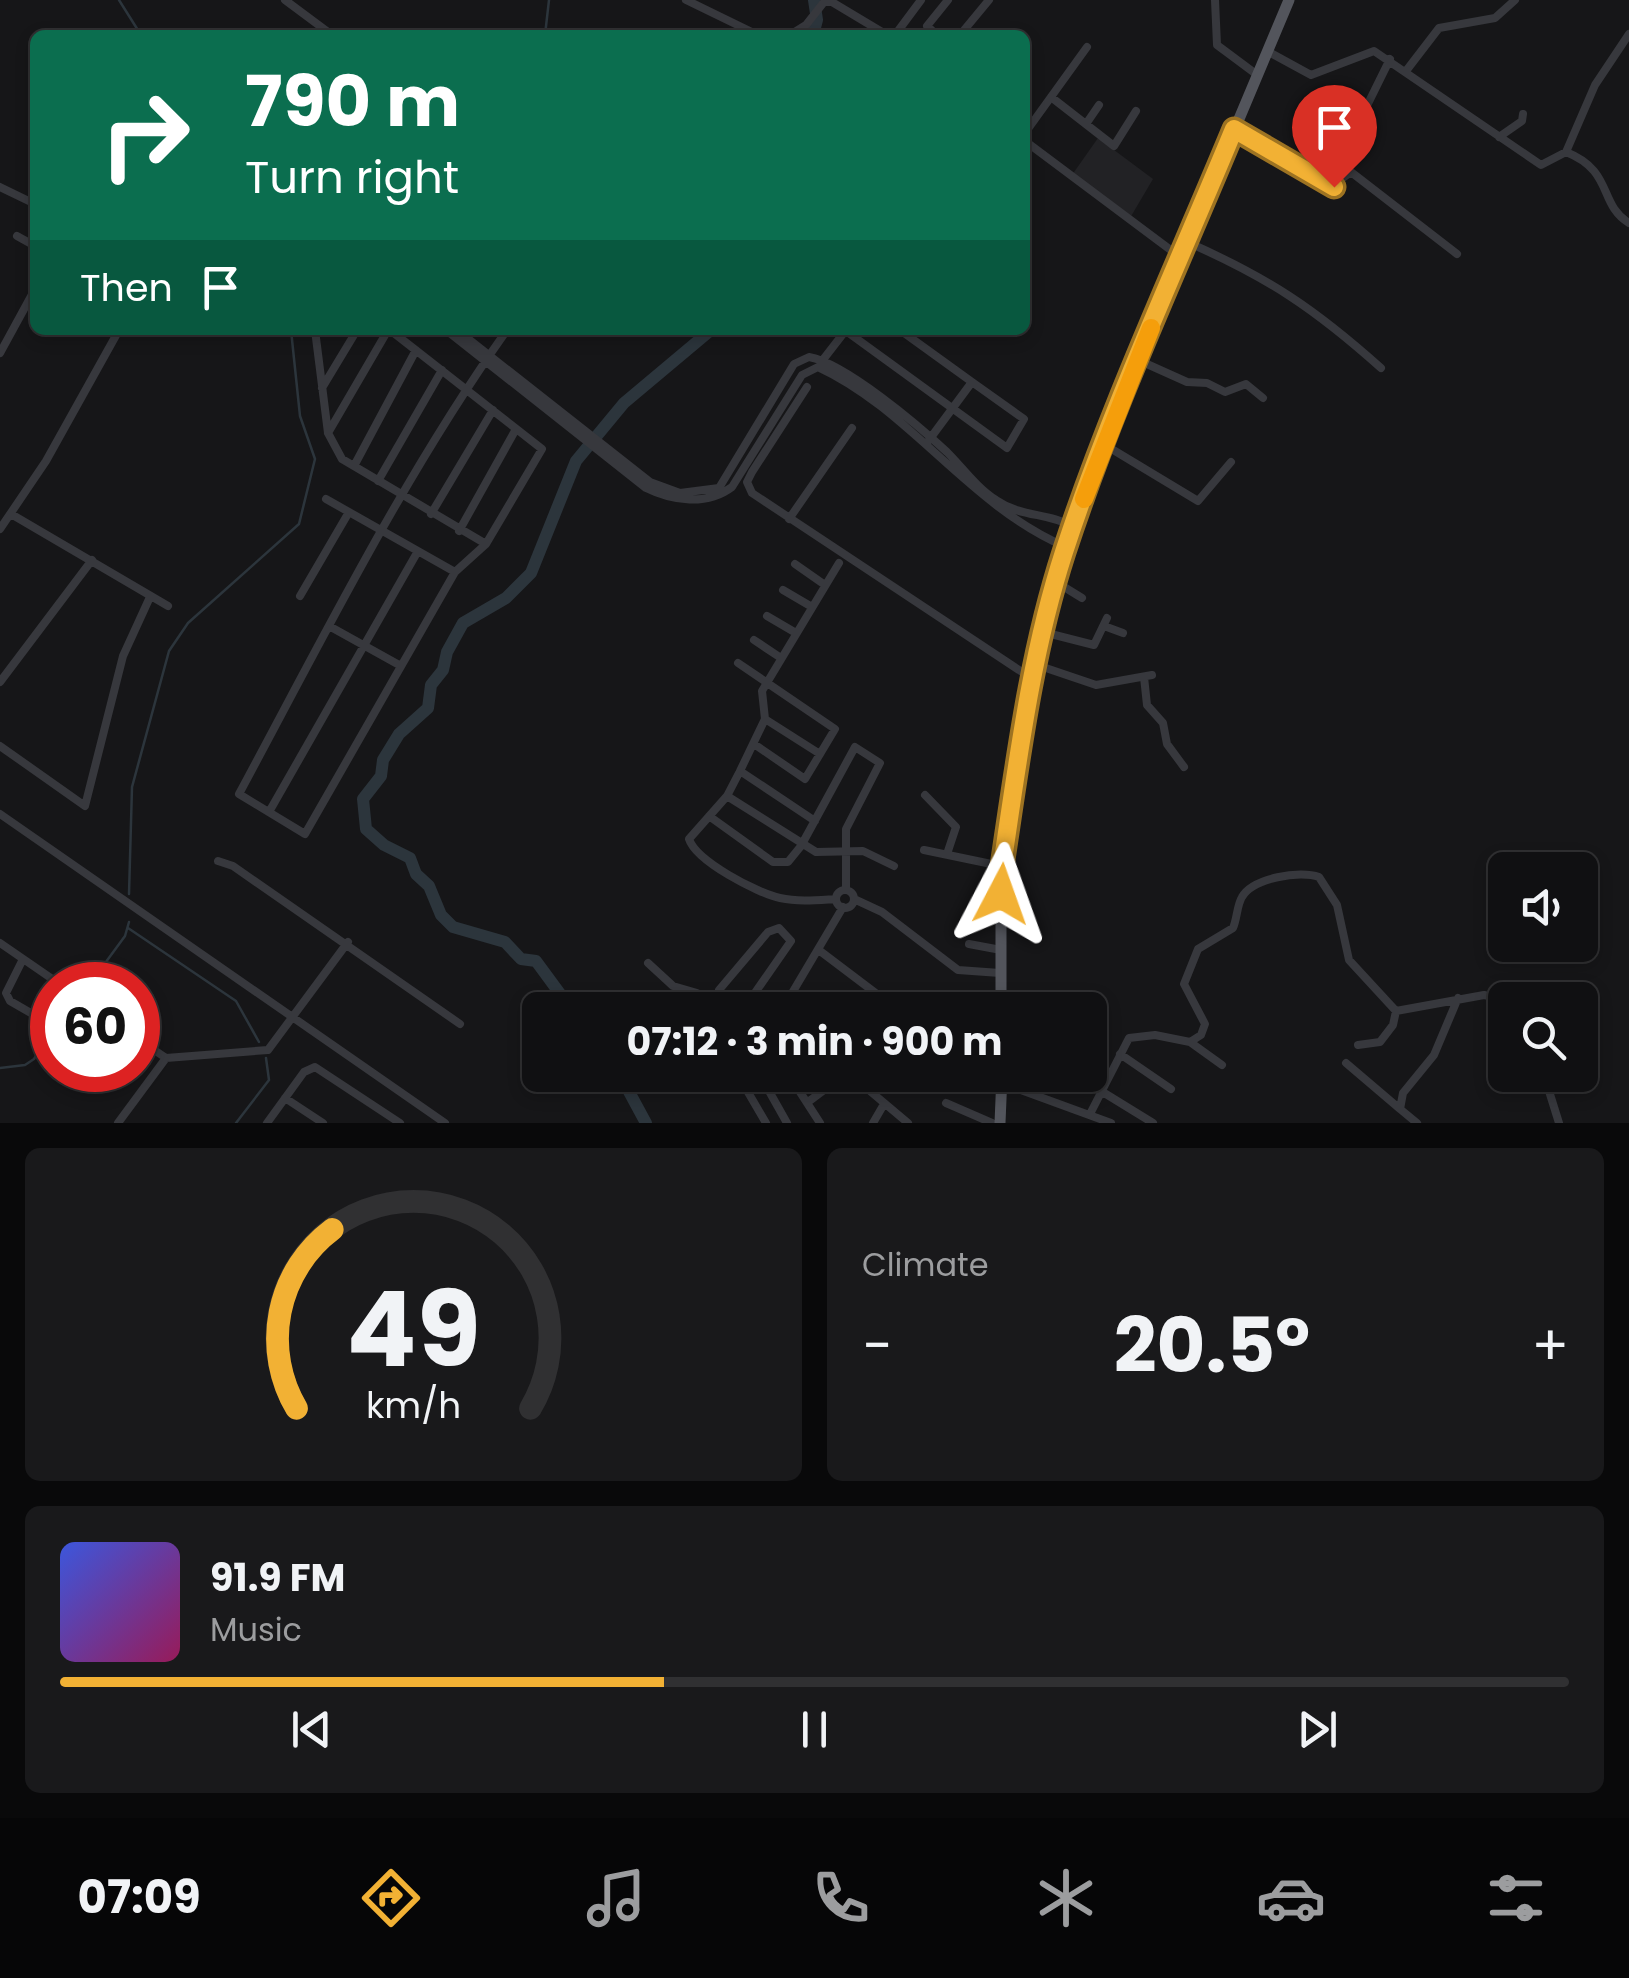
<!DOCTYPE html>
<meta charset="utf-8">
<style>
body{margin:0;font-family:Poppins,sans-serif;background:#19191b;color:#f1f3f6;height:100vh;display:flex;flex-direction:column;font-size:38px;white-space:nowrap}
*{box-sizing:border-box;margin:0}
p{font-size:32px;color:#9c9d9f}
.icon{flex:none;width:55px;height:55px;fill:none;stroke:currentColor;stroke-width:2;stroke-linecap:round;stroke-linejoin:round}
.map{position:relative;height:1123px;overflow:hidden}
.side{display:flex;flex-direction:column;gap:25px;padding:25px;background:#09090a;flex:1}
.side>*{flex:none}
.guide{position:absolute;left:30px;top:30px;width:1000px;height:305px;border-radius:15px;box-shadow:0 5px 15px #0003,0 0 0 2px #303032;background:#0b6e4f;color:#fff;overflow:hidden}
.tools{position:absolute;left:1488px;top:852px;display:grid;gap:20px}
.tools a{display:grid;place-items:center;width:110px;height:110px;border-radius:15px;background:#101012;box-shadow:0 5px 15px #0003,0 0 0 2px #303032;font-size:50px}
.speed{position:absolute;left:30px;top:962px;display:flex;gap:20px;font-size:50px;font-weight:700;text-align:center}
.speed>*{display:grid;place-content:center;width:130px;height:130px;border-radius:50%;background:#101012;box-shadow:0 5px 15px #0003,0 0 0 2px #303032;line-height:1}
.speed .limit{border:15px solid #d22;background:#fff;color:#111}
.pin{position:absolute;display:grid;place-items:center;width:85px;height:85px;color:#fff;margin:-102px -42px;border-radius:50% 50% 50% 0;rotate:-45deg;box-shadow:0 0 10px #0007}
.pin .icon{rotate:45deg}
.me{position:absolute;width:110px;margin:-55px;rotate:4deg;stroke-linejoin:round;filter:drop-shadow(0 0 8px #0008)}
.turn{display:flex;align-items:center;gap:35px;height:210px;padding:0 50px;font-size:45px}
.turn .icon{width:130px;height:130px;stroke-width:2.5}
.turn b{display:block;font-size:70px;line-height:85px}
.then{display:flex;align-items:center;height:95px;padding:0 50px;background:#0003;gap:20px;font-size:38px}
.big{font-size:75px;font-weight:700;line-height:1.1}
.side .widget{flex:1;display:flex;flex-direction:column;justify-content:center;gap:15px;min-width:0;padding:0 35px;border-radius:15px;background:#19191b}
.side .dial{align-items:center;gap:0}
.dial svg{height:260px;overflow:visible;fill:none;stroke:#303032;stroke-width:7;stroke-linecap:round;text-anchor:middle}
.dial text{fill:#f1f3f6;stroke:none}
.song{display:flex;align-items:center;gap:30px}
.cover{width:120px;height:120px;border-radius:15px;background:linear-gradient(135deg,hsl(230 70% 55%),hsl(330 70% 35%))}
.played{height:10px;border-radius:5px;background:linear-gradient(90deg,#f2b134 40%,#303032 40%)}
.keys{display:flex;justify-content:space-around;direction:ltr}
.heat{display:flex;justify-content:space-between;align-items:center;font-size:55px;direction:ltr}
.side .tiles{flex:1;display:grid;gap:25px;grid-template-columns:1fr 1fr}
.widget:last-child{grid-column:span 2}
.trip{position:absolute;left:522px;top:992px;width:585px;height:100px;border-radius:15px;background:#101012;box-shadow:0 5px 15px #0003,0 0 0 2px #303032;font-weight:700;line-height:100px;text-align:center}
.tab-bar{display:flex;height:160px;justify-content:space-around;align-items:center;background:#060607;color:#9c9d9f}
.tab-bar .icon{width:70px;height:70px}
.tab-bar .active{color:#f2b134}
.tab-bar b{font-size:45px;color:#f1f3f6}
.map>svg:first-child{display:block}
</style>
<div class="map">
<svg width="1629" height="1123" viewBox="0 0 1629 1123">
<rect width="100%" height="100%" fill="#161618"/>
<path fill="#222225" d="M 1098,138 L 1153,179 L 1130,218 L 1072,175 Z"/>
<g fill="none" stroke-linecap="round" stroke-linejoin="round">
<path stroke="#2c353c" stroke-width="2.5" d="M 119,0 L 141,35
M 545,35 L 549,0
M 129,894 L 132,787 L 169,651 L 188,623 L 299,524 L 315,459 L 300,416 L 291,330
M 128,928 L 236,1001 L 259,1042
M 89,985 L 125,936 L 129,922
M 0,1068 L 25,1065 L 34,1059 L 52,1030
M 236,1123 L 269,1080 L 266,1058"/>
<path stroke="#2c353c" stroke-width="12" d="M 813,35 L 817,20 L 814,0
M 572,1010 L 536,961 L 521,959 L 505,942 L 453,927 L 441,915 L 429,886 L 416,874 L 410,858 L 384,845 L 366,829 L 363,799 L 381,776 L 383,760 L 399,734 L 428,708 L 431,685 L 443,670 L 447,652 L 463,623 L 506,598 L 531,573 L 576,461 L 624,403 L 711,330
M 620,1075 L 646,1123"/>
<path stroke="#37383d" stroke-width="8" d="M 285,0 L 332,35
M 686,0 L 758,35
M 1215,0 L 1217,45 L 1256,74
M 790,35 L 806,25 L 824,2 L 832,2 L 887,35
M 895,35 L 921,0
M 937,35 L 927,26 L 948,0
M 960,35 L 989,0
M 1267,51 L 1311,75 L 1374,51 L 1541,165 L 1566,152 L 1595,85 L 1629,34
M 1406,71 L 1439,28 L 1495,18 L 1515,0
M 1051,97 L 1114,146 L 1136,111
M 1086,124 L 1099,105
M 1234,129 L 1329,188 L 1351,172 L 1457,254
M 1355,130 L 1390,59
M 1025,133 L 1087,47
M 1499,137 L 1522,121 L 1523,114
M 1025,141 L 1180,257
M 1566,152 C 1614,171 1598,204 1629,223
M 0,187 L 35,204
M 17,236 L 35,246
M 1187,242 C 1269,278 1315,309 1381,368
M 315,330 L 328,433 L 342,459 L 486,544
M 390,330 L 542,449 L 486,544 L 455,572 L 305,834 L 239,794 C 323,638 404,475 507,330
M 446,330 L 646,488 C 672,501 707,506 732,487 L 802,375 L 818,367 C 911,410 968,505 1066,547
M 457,330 L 650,482 L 680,493 L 719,488 L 794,364 L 809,357 C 845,363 919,426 947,452 C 963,468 977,488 996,500 C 1022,518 1047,512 1074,527
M 900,330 L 972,382 L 929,440
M 846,331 L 1007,448 L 1024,419 L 972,382
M 0,353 L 35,289
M 1138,360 L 1187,382 L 1207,383 L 1225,392 L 1246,384 L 1263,398
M 822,361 L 846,330
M 807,387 L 752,472 L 747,482 L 752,493 L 1031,678
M 322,388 L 357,330
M 328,433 L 388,330
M 1105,445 L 1198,501 L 1231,462
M 354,466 L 416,350
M 378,481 L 442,370
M 326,499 L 455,572
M 11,514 L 168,606
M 431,514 L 493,410
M 789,519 L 852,428
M 0,529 L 46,461 L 119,330
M 459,531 L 516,429
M 795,564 L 825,585
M 1056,582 L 1082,598
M 783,590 L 812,607
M 300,596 L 349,512
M 767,616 L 796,633
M 329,626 L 401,666
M 1104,626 L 1123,633
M 1043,632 L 1094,645 L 1107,618
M 754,640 L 781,658
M 738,663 L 835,729 L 805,779 L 754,744
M 1034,664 L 1096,685 L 1152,675
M 1144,677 L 1147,705 L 1163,723 L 1167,744 L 1184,767
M 0,682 L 92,560
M 765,719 L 820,754
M 0,746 L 85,806 L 123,656 L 150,597
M 740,771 L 815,821
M 925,795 L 956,827 L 947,854
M 727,796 L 816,852 L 863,851 L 894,866
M 269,812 L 418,551
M 0,814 L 445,1123
M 709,816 L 773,862 L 788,862 L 801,846 L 855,747 L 880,763 L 846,829 L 846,890
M 924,850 L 1001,866
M 218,861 L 233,866 L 460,1024
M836 899a9 9 0 1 1 18 0a9 9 0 1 1-18 0Z
M 836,899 C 818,900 799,902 780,898 C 757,893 696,861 689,839 L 727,796 L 740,771 L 765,719 L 762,691 L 839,563
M 854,899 L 882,912 L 958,970 L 1000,973
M 0,943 L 61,985
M 969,944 L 1001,950
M 820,951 L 898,1010
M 23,959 L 6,993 L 10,1001 L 36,1016
M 648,963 L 673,986 L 697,993 L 704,1010
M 815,995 L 832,1010
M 722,1010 L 716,999 L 719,990 L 768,932 L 779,928 L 791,941 L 743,1010
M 782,1010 L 843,907
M 138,1039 L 166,1058 L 268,1050 L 348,942
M 1358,1045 L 1380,1042 L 1393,1025 L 1396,1011
M 1120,1054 L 1171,1089
M 1346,1063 L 1400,1109
M 1222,1065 L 1190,1042 L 1201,1035 L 1205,1024 L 1184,984 L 1198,949 L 1233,928 C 1237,919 1237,905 1242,897 C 1253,878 1300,870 1319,877 L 1337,905 L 1349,960 L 1396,1011 L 1484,995 L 1508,1000
M 738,1075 L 766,1123
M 760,1075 L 787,1123
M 789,1075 L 820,1123
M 851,1075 L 908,1123
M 909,1075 L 916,1082 L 923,1075
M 1544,1075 L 1559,1123
M 1002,1083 L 1111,1123
M 1101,1091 L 1153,1123
M 285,1098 L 323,1123
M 808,1102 L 844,1075
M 946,1103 L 992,1123
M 1090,1114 L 1129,1038 L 1155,1035 L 1190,1042
M 118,1123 L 166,1058
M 267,1123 L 304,1072 L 315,1067 L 400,1123
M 873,1123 L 884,1104
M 1417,1123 L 1400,1109 L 1403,1093 L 1434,1055 L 1458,998"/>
<path stroke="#53555c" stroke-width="11" d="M 1001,1010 L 1001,866 L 1031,678 L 1064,552 L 1126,388 L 1289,0
M 1000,1123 L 1002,1075"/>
</g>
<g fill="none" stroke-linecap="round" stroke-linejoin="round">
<defs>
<path id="route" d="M 1001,894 L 1002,866 C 1018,760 1031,654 1064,552 C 1111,408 1176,269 1234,129 L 1334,187"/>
</defs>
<use href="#route" stroke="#9d7322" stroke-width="25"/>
<use href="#route" stroke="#f2b134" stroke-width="18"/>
<path stroke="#f59e0b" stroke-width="18" d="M 1084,499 L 1151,328"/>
</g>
</svg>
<div class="tools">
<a><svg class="icon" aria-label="sound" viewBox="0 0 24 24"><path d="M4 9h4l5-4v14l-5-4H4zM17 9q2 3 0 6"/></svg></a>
<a><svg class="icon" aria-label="search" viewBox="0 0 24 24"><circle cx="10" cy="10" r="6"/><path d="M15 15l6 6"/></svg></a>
</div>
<div class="speed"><div class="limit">60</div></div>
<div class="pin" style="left:1334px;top:187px;background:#d93025"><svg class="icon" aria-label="arrive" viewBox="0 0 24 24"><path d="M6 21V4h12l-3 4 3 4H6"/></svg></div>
<svg class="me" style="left:1001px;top:894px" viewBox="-20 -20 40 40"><path d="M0-17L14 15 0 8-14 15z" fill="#f2b134" stroke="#fff" stroke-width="4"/></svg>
<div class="trip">07:12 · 3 min · 900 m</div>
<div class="guide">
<div class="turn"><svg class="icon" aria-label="right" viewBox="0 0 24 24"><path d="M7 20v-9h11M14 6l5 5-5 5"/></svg><div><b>790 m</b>Turn right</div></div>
<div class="then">Then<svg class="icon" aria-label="arrive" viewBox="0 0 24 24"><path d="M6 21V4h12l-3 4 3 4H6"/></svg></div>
</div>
</div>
<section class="side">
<div class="tiles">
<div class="widget dial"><svg viewBox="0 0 100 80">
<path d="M14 69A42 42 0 1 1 86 69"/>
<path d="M14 69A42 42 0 0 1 25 14" stroke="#f2b134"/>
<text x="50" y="56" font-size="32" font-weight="700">49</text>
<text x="50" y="72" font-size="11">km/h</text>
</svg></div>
<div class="widget"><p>Climate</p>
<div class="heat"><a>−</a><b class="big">20.5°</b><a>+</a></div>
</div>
<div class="widget">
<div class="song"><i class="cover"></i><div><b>91.9 FM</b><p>Music</p></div></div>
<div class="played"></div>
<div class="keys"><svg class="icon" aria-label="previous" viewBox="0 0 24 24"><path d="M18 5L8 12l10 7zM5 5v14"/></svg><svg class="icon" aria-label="pause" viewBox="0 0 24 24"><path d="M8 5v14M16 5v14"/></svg><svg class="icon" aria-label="next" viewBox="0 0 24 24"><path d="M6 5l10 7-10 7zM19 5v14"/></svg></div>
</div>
</div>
</section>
<nav class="tab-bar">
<b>07:09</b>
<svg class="icon active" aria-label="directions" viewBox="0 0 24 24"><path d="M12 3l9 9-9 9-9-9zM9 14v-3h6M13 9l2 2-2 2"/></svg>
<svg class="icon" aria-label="music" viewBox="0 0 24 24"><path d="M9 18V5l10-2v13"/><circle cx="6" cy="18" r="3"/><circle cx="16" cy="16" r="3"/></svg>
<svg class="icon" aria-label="phone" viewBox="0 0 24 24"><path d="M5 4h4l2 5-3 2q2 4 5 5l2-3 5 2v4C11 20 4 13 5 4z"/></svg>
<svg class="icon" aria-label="climate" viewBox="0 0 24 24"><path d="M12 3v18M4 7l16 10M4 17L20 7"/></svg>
<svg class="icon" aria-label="car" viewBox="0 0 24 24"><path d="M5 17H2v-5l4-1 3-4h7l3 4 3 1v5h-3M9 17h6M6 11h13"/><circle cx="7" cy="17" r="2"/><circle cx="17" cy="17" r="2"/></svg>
<svg class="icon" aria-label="filters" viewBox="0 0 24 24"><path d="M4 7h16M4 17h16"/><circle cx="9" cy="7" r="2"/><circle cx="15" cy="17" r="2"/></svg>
</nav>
